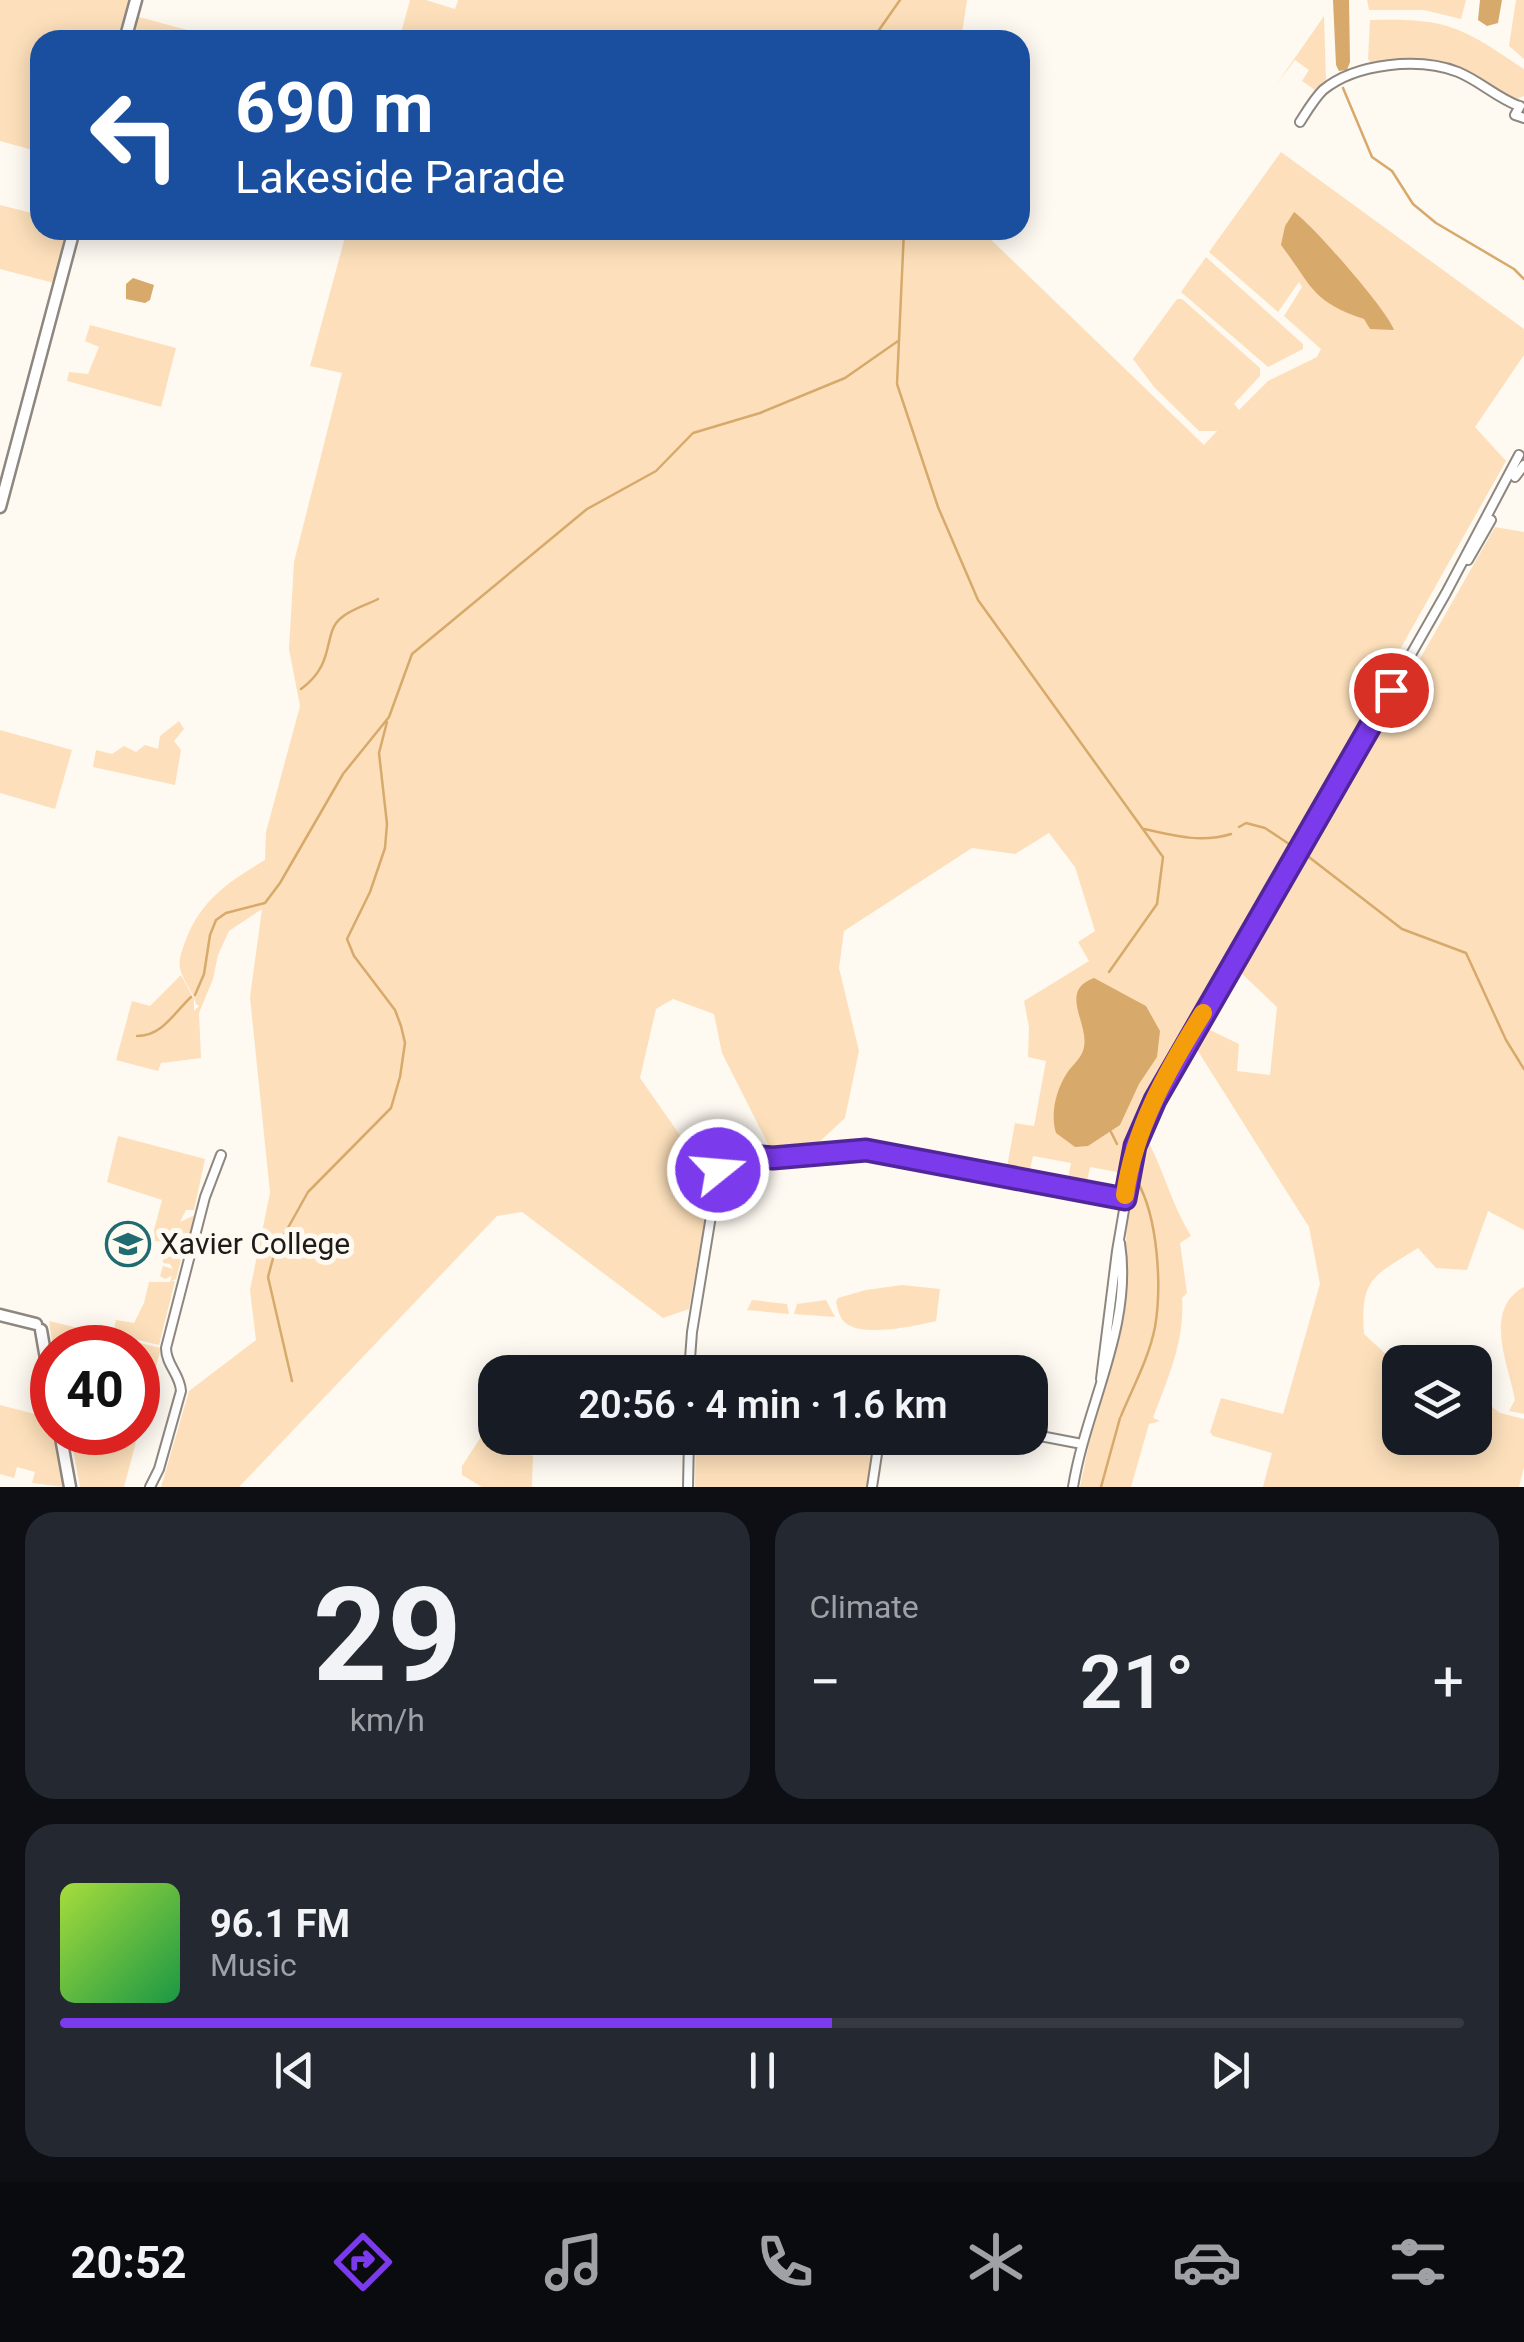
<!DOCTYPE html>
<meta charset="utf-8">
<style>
body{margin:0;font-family:Roboto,sans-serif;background:#242831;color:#f1f3f6;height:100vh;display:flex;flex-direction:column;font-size:38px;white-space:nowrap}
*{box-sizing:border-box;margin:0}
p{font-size:32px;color:#9ea1a6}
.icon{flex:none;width:55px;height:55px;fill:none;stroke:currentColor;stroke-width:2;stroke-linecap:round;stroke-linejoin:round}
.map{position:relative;height:1487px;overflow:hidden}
.panel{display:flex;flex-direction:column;gap:25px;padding:25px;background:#0d0f14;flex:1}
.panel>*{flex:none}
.top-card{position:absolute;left:30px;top:30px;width:1000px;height:210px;border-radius:30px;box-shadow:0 5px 25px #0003;background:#1a4fa0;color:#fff;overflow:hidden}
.buttons{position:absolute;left:1382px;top:1345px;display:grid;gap:20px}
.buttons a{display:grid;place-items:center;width:110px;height:110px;border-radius:20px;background:#171b24;box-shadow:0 5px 25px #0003;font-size:50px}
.speed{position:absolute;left:30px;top:1325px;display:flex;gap:20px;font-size:50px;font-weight:700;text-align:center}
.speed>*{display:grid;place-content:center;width:130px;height:130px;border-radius:50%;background:#171b24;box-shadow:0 5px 25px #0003;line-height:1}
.speed .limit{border:15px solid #d22;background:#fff;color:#111}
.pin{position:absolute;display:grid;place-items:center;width:85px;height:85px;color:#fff;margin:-42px;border:5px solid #fff;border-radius:50%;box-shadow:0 2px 10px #0007}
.me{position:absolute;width:110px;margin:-55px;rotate:73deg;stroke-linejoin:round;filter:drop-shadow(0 0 8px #0008)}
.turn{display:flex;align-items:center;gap:35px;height:210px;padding:0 40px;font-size:45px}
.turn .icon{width:130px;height:130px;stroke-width:2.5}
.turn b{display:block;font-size:70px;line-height:85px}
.big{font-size:75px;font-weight:600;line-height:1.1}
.panel .card{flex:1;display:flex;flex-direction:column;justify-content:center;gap:15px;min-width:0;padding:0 35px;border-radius:30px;background:#242831}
.panel .dial{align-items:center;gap:0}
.dial b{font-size:130px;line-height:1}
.song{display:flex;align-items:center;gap:30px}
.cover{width:120px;height:120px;border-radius:15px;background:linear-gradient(135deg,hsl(80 70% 55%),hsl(140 70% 35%))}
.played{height:10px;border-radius:5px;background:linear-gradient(90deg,#7c3aed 55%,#363941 55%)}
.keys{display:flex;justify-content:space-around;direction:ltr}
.heat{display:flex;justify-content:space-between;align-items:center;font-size:55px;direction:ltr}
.panel .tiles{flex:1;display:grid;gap:25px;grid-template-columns:1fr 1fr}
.card:last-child{grid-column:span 2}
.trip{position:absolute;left:478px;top:1355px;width:570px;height:100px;border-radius:30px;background:#171b24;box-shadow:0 5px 25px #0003;font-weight:600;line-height:100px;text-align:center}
.dock{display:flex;height:160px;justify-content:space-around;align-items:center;background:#090b0e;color:#9ea1a6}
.dock .icon{width:70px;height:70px}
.dock .current{color:#7c3aed}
.dock b{font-size:45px;color:#f1f3f6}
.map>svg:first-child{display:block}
</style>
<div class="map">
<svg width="1524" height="1487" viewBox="0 0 1524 1487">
<rect width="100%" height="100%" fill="#fef9f1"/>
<path fill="#fde0bb" d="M 0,0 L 129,0 L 118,40 L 40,40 L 37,85 L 40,86 L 40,152 L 0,141 Z
M 410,0 L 426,0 L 455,9 L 458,0 L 967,0 L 961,40 L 399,40 Z
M 1367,0 L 1466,0 L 1461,19 L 1424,10 L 1369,10 Z
M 1516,0 L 1524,0 L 1524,59 L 1509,46 Z
M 1324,16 L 1326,81 L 1315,90 L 1302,81 L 1309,70 L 1295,60 L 1276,85 Z
M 139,17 L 224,40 L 133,40 Z
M 1370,20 C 1448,18 1460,26 1524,69 L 1524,96 L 1514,100 C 1464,67 1432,49 1371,63 L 1368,59 Z
M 1281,152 L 1524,329 L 1524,355 L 1475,427 L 1506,461 L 1150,1094 L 1129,1144 L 1120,1189 L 1115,1190 L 1117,1172 L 1090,1167 L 1087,1182 L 1068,1179 L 1071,1163 L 1033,1156 L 1029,1174 L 1007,1167 L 1015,1123 L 1034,1126 L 1046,1061 L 1028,1057 L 1029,1027 L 1024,1001 L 1089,961 L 1078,942 L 1095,931 L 1075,867 L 1049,833 L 1015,854 L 972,848 L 844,931 L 839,968 L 859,1051 L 845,1118 L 816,1145 L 772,1152 L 722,1053 L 714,1014 L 673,999 L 656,1009 L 640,1078 L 712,1181 L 689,1309 L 663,1318 L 522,1212 L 497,1216 L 239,1487 L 161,1487 L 189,1391 L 256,1340 L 250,1290 L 270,1193 L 250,997 L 262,909 L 229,931 L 218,955 L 213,979 L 199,1013 L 201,1058 L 161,1063 L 158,1071 L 116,1060 L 132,1001 L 150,1006 L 181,975 L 194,999 L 194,1011 L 199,1006 L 196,1004 C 193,991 182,980 180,968 C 178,958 184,945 187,937 C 203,898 230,881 265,860 L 266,832 L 300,706 L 289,649 L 294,562 L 342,373 L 310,366 L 347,230 L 981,230 L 1204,445 L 1217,431 L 1199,431 L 1154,387 L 1133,359 L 1177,299 L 1182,299 L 1260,368 L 1260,376 L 1234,404 L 1239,410 L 1268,381 L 1317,357 L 1321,349 L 1284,316 L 1302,287 L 1299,282 L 1278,312 L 1209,252 Z
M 0,205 L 40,215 L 40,230 L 68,230 L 54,283 L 0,269 Z
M 1206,257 L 1303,344 L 1303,349 L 1268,367 L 1181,292 Z
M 90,325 L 176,348 L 161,407 L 67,381 L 69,372 L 88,374 L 99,347 L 85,341 Z
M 1495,527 L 1524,532 L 1524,1230 L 1488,1211 L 1467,1270 L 1436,1268 L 1418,1248 C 1374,1276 1360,1277 1364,1334 L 1400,1367 L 1400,1438 L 1475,1438 L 1475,1394 L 1500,1413 L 1524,1419 L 1524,1467 L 1519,1487 L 1263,1487 L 1272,1453 L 1213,1436 L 1210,1432 L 1221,1398 L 1283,1414 L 1320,1284 L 1309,1227 L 1196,1048 L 1208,1029 L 1239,1044 L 1237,1071 L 1270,1075 L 1277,1007 L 1241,973 Z
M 179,721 L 184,729 L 174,741 L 181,750 L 175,785 L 93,767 L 96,750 L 112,754 L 124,746 L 136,752 L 145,745 L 158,749 L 160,736 Z
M 0,730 L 72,750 L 55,809 L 0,793 Z
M 118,1136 L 205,1159 L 194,1210 L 186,1210 L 180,1222 L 195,1215 L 184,1259 L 168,1251 L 164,1242 L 155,1241 L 154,1230 L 162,1200 L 107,1182 Z
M 1145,1136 C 1164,1169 1171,1204 1191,1236 L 1180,1243 L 1187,1293 L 1182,1298 C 1185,1341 1168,1378 1153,1418 L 1160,1421 L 1149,1424 L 1131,1487 L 1080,1487 L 1093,1424 L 1118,1342 L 1124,1299 L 1127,1218 Z
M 172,1255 L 181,1260 L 176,1279 L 171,1281 L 175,1281 L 159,1345 L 113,1334 L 116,1320 L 134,1323 L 144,1303 L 149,1282 L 170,1282 L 172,1276 L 165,1279 L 160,1276 L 163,1266 L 173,1269 L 170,1264 L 163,1263 L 163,1260 Z
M 902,1285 L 940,1289 L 936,1321 C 916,1326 864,1337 847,1324 C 840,1320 838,1310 836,1302 L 838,1298 L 866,1290 Z
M 1524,1287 L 1524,1414 L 1509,1411 L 1515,1400 C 1509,1365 1482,1310 1524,1287 Z
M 752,1300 L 787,1304 L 789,1314 L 747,1310 Z
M 826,1300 L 835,1317 L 794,1314 L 797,1304 Z
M 49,1321 L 161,1348 L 124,1487 L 80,1487 L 70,1433 L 138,1432 L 138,1348 L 53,1347 Z
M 0,1405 L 50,1418 L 64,1487 L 32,1483 L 35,1472 L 17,1467 L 14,1478 L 0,1474 Z
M 486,1429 L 505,1446 L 533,1456 L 532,1487 L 482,1487 L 462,1475 L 462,1466 Z
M 696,1438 L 868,1440 L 874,1449 L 868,1487 L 695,1487 Z"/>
<path fill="#d7a96b" d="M 1333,0 L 1349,0 L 1350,62 L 1347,70 L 1339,71 L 1336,65 Z
M 1480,0 L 1502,0 L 1498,23 L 1487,26 L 1478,20 Z
M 1294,212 C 1312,224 1388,311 1394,330 L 1370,329 L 1364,319 C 1311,302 1311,284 1281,245 L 1285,226 Z
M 133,278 L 154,285 L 150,300 L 145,303 L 126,299 L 126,284 Z
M 1094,978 L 1146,1006 L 1160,1031 L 1157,1057 L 1139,1084 L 1120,1125 L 1088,1146 L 1075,1147 L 1056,1133 C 1050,1114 1056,1090 1067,1073 C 1073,1064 1082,1058 1084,1047 C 1089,1023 1058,991 1094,978 Z"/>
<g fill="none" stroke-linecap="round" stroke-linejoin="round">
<path stroke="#d7a96b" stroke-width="2.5" d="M 872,40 L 900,0
M 1343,88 L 1372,157 L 1392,171 L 1413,204 L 1436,223 L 1514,269 L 1524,279
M 904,230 L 897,384 L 938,507 L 978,600 L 1163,857 L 1157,904 L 1109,972
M 301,689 C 337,663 322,633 341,618 C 351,609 367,605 378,599
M 1239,827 L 1246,823 L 1265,828 L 1295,848
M 1144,829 C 1174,836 1202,843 1231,834
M 1305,854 L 1402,929 L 1466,953 L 1506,1040 L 1524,1069
M 195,995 L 204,974 L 210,935 L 216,920 L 226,913 L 265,903 L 280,883 L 343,774 L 389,717 L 412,654 L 587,509 L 656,471 L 693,433 L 760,413 L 845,378 L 898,341
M 137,1036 C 162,1036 174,1013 191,997
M 1111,1132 L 1117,1144
M 292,1381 L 268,1277 L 275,1251 L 308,1192 L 391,1108 L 400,1077 L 405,1043 L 401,1026 L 395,1010 L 354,956 L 347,939 L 370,892 L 385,848 L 387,824 L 379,753 L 387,722
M 1121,1416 C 1133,1387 1149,1358 1155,1327 C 1162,1286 1158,1217 1137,1181
M 1101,1487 L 1120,1418"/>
<defs>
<path id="minor" d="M 1520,106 L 1515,115 L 1524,118
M 1300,122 C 1307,111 1314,99 1323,90 C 1356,63 1419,57 1458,72 C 1480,81 1497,98 1519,106
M 1515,477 L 1524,465
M 1468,560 L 1491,520
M 689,1372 L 692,1332 L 719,1167 L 728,1155 L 773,1158 L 866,1150 L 1125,1199
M 1101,1379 L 1117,1251 L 1135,1146 L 1155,1099 L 1234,965 L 1446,593 L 1519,455
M 1030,1434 L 1082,1444
M 885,1441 L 890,1438
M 150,1487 L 159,1469 L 181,1391 C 180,1374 166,1365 166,1348 L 205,1197 L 221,1155
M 688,1487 L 689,1438
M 872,1487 L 877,1454 L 875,1442
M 1073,1487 C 1086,1406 1133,1327 1120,1243"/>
<path id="major" d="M 125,40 L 136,0
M 0,507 L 74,230
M 0,1315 L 36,1324
M 41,1330 L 52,1393
M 60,1432 L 70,1487"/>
</defs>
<use href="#minor" stroke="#8e877f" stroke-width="12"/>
<use href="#major" stroke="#8e877f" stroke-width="15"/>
<use href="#minor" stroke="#fff" stroke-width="8"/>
<use href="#major" stroke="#fff" stroke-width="10"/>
</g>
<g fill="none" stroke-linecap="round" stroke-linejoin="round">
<defs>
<path id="route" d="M 718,1170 L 722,1159 L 731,1154 L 773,1158 L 866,1150 L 1125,1199 L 1135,1146 L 1155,1100 L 1391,690"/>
</defs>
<use href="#route" stroke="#51269a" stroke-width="25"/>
<use href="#route" stroke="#7c3aed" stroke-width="18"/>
<path stroke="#f59e0b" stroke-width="18" d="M 1125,1195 C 1134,1128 1168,1069 1203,1013"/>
</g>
<defs>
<symbol id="school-ring" viewBox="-11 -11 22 22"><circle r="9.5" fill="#fef9f1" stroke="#1f6b70" stroke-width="1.5"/><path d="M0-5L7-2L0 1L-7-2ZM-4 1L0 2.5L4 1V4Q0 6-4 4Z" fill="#1f6b70"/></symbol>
</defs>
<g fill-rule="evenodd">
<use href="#school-ring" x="103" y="1219" width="50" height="50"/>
</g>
<g text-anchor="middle" stroke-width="10" stroke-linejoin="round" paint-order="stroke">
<g font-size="30" fill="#1e1b18" stroke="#fef9f1" text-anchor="start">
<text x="160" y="1254">Xavier College</text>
</g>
</g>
</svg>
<div class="buttons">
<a><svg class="icon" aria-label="layers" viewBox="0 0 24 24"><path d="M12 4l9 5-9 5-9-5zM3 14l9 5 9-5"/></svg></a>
</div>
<div class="speed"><div class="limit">40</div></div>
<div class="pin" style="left:1391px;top:690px;background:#d93025"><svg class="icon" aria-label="arrive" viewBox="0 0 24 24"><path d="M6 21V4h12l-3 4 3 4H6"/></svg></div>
<svg class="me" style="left:718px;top:1170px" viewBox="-20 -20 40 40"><circle r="17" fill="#7c3aed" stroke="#fff" stroke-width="3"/><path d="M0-11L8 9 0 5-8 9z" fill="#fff"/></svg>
<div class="trip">20:56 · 4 min · 1.6 km</div>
<div class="top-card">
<div class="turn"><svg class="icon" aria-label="left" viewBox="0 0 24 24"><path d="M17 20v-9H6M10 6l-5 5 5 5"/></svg><div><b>690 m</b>Lakeside Parade</div></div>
</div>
</div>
<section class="panel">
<div class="tiles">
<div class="card dial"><b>29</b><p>km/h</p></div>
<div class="card"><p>Climate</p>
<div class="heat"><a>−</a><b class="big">21°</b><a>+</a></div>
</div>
<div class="card">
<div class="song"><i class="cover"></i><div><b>96.1 FM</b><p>Music</p></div></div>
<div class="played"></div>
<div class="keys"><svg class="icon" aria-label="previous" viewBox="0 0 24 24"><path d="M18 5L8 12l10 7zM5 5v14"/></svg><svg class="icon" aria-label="pause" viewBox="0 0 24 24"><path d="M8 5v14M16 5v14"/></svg><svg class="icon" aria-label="next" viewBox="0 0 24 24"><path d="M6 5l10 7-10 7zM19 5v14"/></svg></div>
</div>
</div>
</section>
<nav class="dock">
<b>20:52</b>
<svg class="icon current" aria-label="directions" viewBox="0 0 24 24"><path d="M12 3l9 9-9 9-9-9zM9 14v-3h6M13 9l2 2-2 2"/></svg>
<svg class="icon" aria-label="music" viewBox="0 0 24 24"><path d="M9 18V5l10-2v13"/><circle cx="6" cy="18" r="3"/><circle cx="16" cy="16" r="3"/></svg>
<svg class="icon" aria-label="phone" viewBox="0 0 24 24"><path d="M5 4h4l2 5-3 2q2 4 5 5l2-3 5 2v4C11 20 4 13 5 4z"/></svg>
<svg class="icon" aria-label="climate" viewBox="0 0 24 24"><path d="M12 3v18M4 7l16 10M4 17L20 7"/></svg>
<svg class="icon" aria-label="car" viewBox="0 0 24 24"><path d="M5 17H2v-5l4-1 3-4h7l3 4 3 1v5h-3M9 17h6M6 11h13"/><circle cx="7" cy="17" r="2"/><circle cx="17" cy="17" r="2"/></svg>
<svg class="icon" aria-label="filters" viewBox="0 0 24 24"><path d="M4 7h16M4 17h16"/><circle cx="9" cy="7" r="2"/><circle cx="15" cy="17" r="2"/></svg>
</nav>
